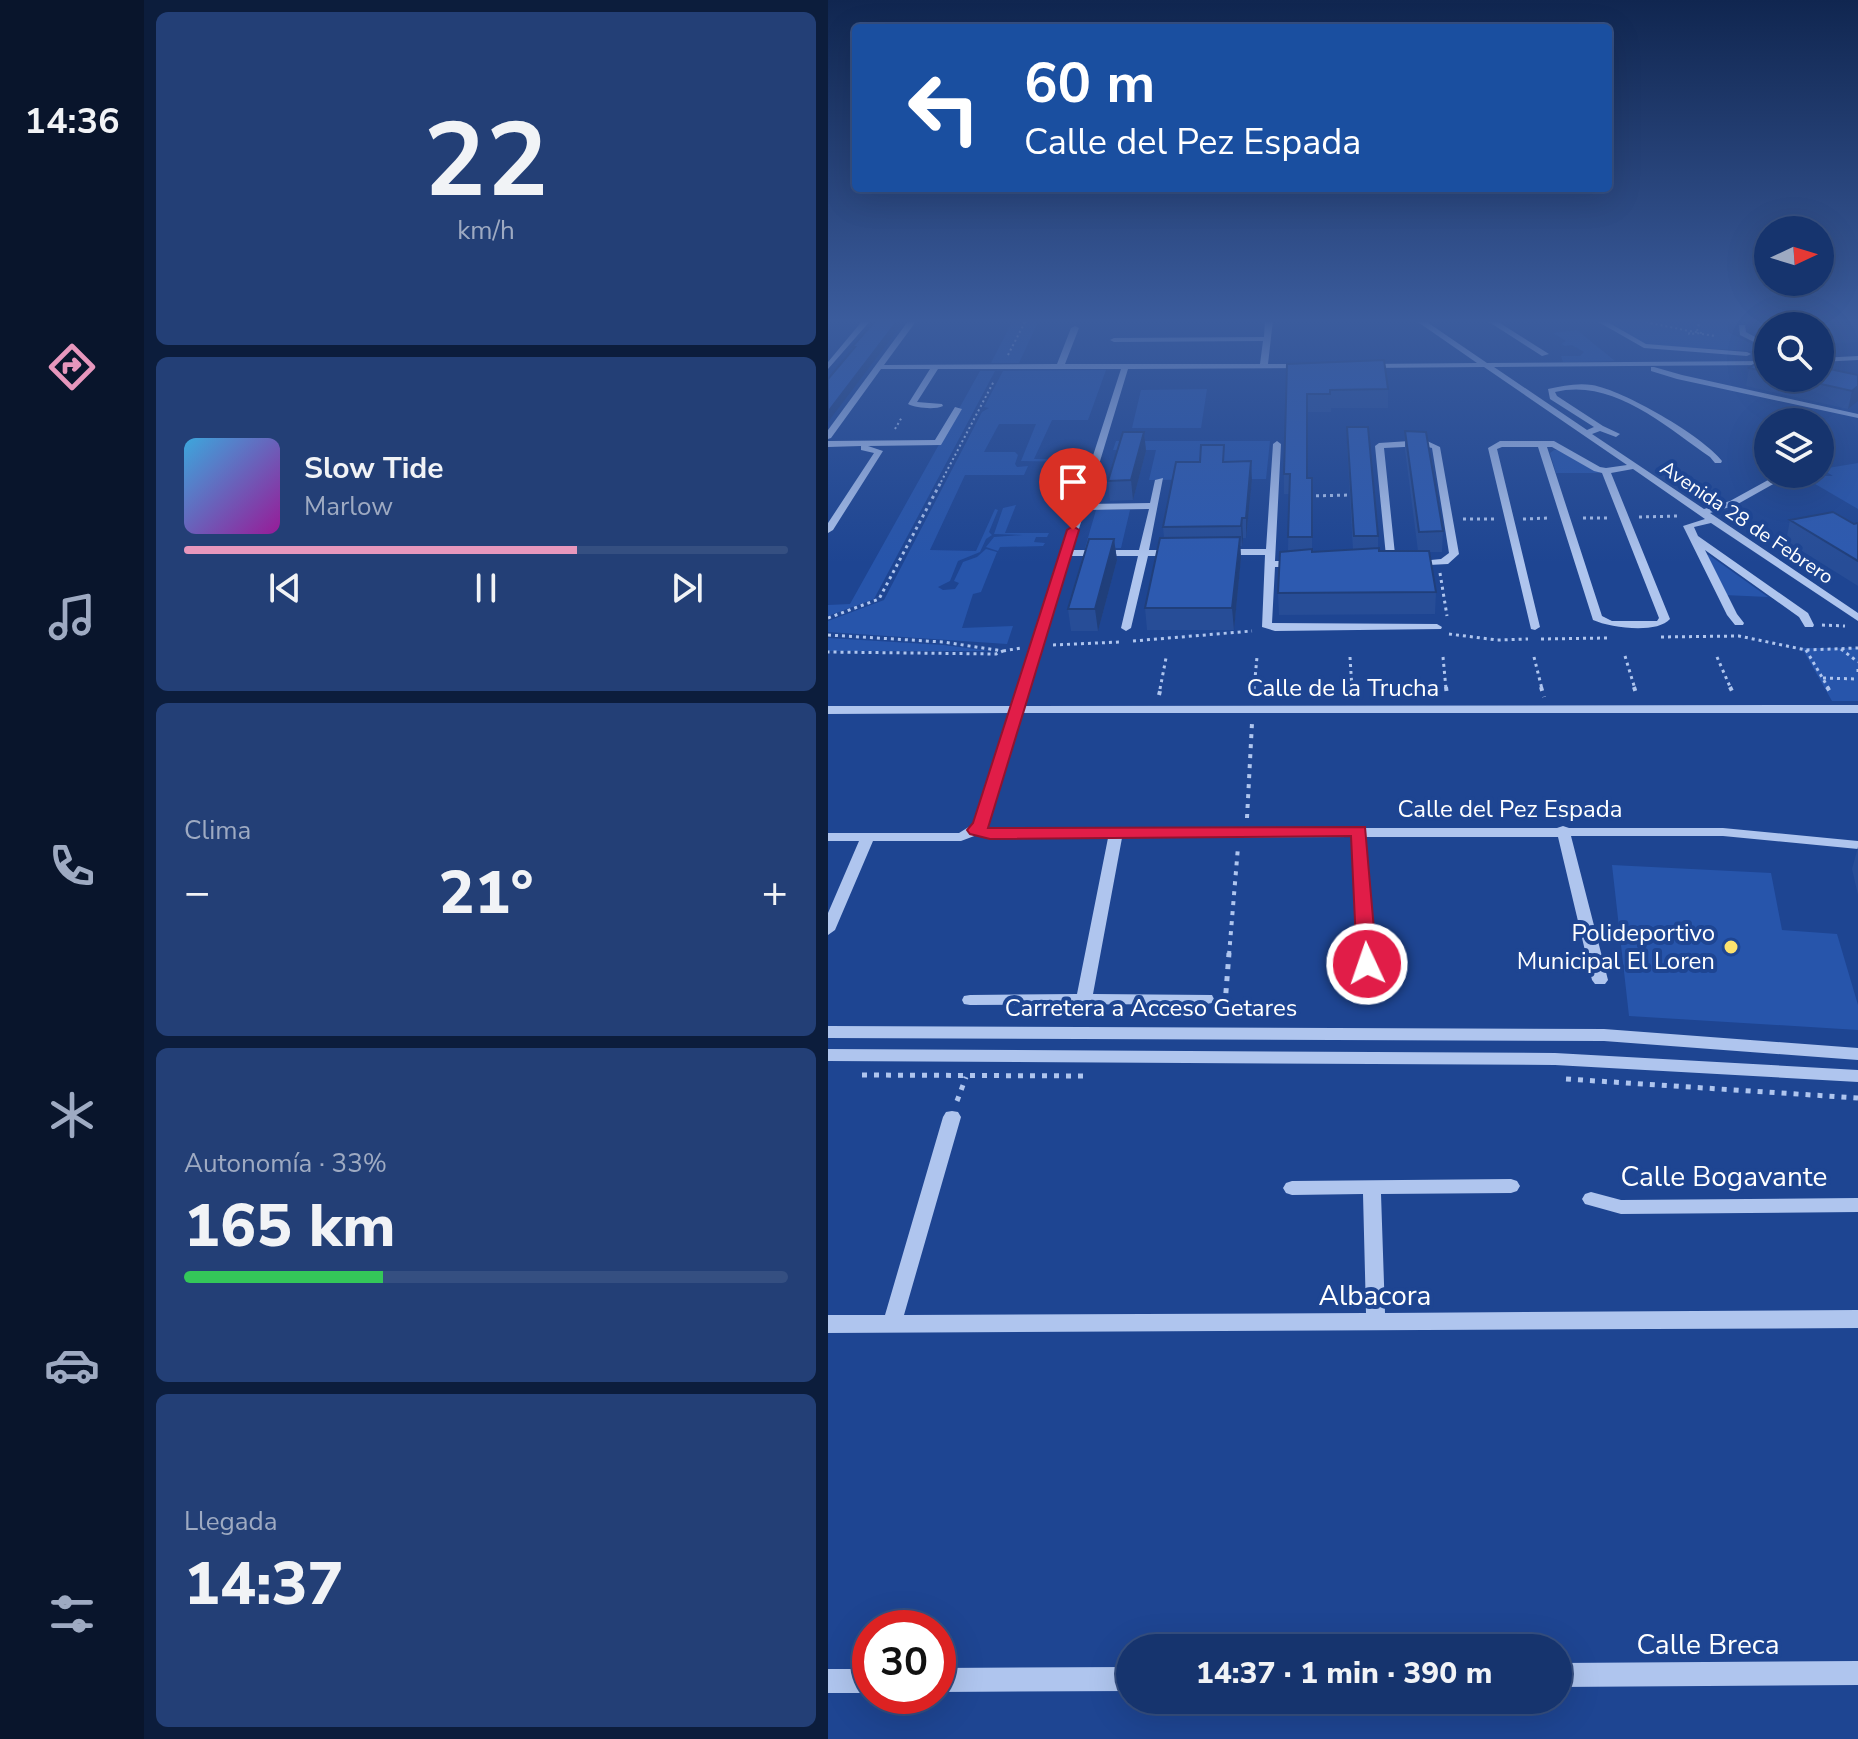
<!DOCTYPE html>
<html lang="es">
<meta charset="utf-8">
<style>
body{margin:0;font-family:"Nunito Sans",sans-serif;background:#233f76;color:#f1f3f6;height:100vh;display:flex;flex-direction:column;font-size:30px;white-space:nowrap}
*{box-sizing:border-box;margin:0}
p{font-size:26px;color:#9eaac2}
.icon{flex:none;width:44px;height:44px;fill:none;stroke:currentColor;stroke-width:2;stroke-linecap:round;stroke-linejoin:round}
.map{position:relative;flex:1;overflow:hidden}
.sheet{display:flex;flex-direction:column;gap:12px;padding:12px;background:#0c1d3c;width:684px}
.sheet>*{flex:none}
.top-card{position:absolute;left:24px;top:24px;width:760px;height:168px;border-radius:8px;box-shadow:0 8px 32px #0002,0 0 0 2px #354f81;background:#1a4fa0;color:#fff;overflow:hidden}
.needle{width:52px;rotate:86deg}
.fabs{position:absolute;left:926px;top:216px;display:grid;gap:16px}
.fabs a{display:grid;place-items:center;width:80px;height:80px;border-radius:50%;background:#16346e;box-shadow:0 8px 32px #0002,0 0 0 2px #354f81;font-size:40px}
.speed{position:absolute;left:24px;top:1610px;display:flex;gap:16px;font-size:40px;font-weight:700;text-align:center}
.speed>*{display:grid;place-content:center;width:104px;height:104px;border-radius:50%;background:#16346e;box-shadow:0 8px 32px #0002,0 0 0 2px #354f81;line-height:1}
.speed .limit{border:12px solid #d22;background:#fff;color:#111}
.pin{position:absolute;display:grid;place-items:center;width:68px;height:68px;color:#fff;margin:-82px -34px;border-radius:50% 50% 50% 0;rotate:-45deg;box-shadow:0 0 8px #0007}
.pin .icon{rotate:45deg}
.me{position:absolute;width:88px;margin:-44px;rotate:357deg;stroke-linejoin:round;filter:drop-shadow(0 0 6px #0008)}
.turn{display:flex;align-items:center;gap:28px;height:168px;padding:0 40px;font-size:36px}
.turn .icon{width:104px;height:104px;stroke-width:2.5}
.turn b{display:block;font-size:56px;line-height:68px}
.big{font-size:60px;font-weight:800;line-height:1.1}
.sheet .tile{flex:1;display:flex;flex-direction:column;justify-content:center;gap:12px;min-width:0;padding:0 28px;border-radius:12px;background:#233f76}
.sheet .dial{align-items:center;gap:0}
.dial b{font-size:104px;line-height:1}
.song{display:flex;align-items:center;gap:24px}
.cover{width:96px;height:96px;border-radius:12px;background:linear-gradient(135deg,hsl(200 70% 55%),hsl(300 70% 35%))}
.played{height:8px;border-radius:4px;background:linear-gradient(90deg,#e797bd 65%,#354f81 65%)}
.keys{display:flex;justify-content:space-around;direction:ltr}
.heat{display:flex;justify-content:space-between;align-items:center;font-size:44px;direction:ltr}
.charge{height:12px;border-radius:6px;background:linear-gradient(90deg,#34c759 33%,#354f81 0)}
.trip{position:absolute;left:288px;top:1634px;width:456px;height:80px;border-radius:40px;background:#16346e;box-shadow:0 8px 32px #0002,0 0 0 2px #354f81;font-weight:800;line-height:80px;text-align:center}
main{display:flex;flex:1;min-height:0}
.menu{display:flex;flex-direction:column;width:144px;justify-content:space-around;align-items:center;background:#09152c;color:#9eaac2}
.menu .icon{width:56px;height:56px}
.menu .active{color:#e797bd}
.menu b{font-size:36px;color:#f1f3f6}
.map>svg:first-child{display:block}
</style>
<main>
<nav class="menu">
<b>14:36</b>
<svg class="icon active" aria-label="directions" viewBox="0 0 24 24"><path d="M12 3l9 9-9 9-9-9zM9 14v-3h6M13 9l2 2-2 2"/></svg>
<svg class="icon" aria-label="music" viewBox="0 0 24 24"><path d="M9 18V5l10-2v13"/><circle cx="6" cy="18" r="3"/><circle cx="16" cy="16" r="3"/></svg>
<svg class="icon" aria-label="phone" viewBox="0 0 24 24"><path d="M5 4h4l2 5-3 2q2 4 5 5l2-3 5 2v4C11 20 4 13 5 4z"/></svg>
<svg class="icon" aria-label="climate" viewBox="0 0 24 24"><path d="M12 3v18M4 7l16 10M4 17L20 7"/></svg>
<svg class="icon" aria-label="car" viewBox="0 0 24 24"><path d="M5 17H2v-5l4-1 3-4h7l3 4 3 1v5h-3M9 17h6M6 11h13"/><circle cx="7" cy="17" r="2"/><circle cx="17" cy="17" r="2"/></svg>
<svg class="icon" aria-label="filters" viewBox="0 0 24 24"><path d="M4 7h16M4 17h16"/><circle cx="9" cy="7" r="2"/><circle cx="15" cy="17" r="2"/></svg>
</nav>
<section class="sheet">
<div class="tile dial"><b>22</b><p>km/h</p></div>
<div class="tile">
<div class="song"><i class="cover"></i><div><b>Slow Tide</b><p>Marlow</p></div></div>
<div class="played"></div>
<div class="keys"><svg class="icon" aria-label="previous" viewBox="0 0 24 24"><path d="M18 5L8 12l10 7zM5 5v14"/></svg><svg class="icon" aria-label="pause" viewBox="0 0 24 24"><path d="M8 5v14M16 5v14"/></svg><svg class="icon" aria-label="next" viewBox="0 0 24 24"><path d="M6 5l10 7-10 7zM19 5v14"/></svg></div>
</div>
<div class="tile"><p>Clima</p>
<div class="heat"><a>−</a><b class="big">21°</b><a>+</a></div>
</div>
<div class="tile"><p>Autonomía · 33%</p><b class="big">165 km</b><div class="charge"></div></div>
<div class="tile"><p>Llegada</p><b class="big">14:37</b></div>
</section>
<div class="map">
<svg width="1030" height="1739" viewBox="0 0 1030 1739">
<rect width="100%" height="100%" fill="#1e4592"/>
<path fill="#2755ab" d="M 185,320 L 211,320 L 191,363 L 163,363 Z
M 775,320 L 900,320 L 900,332 L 940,352 L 819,345 Z
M 749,330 L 787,361 L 735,362 L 733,356 L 752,356 L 756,352 L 744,345 L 737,346 L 733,344 L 738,341 L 725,333 Z
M 278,370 L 260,420 L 224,420 L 206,459 L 245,459 L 244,462 L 193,461 L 208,424 L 171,424 L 156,452 L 187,452 L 190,455 L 187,464 L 189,467 L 200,466 L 196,475 L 137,475 L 102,550 L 148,551 L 167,509 L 170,510 L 161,532 L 164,535 L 158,539 L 152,552 L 130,561 L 122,581 L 110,587 L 115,590 L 127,589 L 131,583 L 126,581 L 135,562 L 149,557 L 158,549 L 169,552 L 153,592 L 145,594 L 134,628 L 185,626 L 179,644 L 0,632 L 0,621 L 56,600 L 154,412 L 161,408 L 156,407 L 175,371 Z
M 152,371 L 167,371 L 46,599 L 0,616 L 0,605 L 22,604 Z
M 379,389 L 373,428 L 304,428 L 313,390 Z
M 288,441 L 442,441 L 438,479 L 321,480 L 328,450 L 285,450 Z
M 726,450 L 735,450 L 772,473 L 728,473 L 722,453 Z
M 1030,463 L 1030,509 L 982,481 L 994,478 L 991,476 L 1005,476 L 994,469 Z
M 188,505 L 177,533 L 221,533 L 219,537 L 208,537 L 206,542 L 217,543 L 215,546 L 172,547 L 170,551 L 158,547 L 166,537 L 195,535 L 166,534 L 175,508 Z
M 268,510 L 302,510 L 293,548 L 257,548 Z
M 878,555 L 881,555 L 940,597 L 896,595 Z
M 0,638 L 116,645 L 162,651 L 0,651 Z
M 974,648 L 1030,648 L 1030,701 L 1004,701 Z
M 784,865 L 943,873 L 954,930 L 1009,934 L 1030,1005 L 1030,1030 L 801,1016 Z"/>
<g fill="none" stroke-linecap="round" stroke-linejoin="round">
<path stroke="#afc5ee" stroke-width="2" stroke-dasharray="2 3" stroke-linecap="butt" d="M 808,320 L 861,331
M 862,331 L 874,333 L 861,334 Z
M 869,331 L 872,320
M 874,334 L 887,336
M 180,355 L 198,320
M 67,429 L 74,417
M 113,482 L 166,381"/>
<path stroke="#afc5ee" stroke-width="3" stroke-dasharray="3 4" stroke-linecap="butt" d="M 481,496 L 524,495
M 811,517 L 850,516
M 755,518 L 782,518
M 635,519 L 666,519
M 695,519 L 722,518
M 612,573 L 619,616
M 0,618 L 51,599 L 114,480
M 994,625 L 1017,626
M 621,634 L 669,640 L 700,639
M 0,635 L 115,642 L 175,651 L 168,654 L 0,652
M 833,637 L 911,636 L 978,650 L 1030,648
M 713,639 L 780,638
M 305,641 L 424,631
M 225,645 L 292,642
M 1013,649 L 1030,662
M 978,650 L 1001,689
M 175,651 L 193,648
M 797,656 L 807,689
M 522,657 L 524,689
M 615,657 L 618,689
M 706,657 L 714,689
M 889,657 L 903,689
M 1030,669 L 1030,676
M 995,678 L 1030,679
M 332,689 L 338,658
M 426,689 L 429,657"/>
<path stroke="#afc5ee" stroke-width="4" stroke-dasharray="4 6" stroke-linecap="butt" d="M 524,687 L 524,695
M 618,687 L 619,695
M 713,687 L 716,697
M 806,687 L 809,696
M 902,687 L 906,695
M 999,687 L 1003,693
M 331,695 L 333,687
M 426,695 L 427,687
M 419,818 L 424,723
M 401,955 L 410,847"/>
<path stroke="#afc5ee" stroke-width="5" stroke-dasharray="5 7" stroke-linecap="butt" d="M 396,1017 L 401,953
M 34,1075 L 262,1076
M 738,1079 L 1030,1098
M 129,1101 L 138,1077"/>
<path fill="#afc5ee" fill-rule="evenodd" d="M 35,320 L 43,320 L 0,369 L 0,362 Z
M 81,320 L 89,320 L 56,365 L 229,364 L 243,328 L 247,326 L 251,328 L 237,364 L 432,364 L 435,341 L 286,342 L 282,340 L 286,338 L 436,337 L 437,320 L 445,320 L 440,364 L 476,364 L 480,366 L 476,368 L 300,369 L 259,504 L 322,503 L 327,480 L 335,478 L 321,550 L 346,550 L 351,553 L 346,556 L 320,556 L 303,628 L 298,631 L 293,628 L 310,556 L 242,556 L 196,706 L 1030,705 L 1030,713 L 194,713 L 157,828 L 729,828 L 735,826 L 741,828 L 895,828 L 1030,841 L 1030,849 L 895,836 L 743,836 L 780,980 L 777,984 L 767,984 L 764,980 L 730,837 L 538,837 L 547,964 L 539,969 L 531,964 L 525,837 L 294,838 L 265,994 L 384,995 L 386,999 L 384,1003 L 378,1004 L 142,1005 L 136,1004 L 134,1000 L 136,996 L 142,995 L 249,994 L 280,838 L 162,838 L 149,835 L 133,841 L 45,841 L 7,930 L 0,935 L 0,913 L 31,841 L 0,841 L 0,833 L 131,833 L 147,823 L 182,713 L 0,714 L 0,706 L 184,706 L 293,369 L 110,369 L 89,402 L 114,404 L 115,406 C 107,410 88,408 80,404 L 102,369 L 53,369 L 3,438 L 0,439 L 0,430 ZM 321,509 L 311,550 L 244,550 L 257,510 Z
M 587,320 L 596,320 L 659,363 L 940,361 L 940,365 L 666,367 L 759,430 L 766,427 L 722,399 L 720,389 C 735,386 748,383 764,385 C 795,390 875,436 894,461 L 893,463 L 887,463 L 882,457 C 837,426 785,378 727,392 L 729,396 L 775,426 L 792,434 L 788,437 L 772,431 L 764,434 L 876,509 L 902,501 L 951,474 L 963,474 L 908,505 L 882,513 L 1030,613 L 1030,621 L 883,523 L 866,527 L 870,536 L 980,613 L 986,625 L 985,627 L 977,627 L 971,617 L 877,550 L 909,614 L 916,623 L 915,625 L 907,625 L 899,615 L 855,526 L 877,519 L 805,469 L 783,473 L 842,619 C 829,634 783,628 765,620 L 710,447 L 674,447 L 669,449 L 712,627 L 707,630 L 703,629 L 660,448 L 672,441 L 726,441 L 772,467 L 778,468 L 799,465 L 656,367 L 537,368 L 537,364 L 540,364 L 649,363 ZM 719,447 L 724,447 L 766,471 L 774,473 L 831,618 L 829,621 L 784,621 L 774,616 Z
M 658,320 L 667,320 L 721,354 L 714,356 Z
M 767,320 L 776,320 L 818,344 L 919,352 L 923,354 L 919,356 L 816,348 Z
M 911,325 L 917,325 L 918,332 L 940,344 L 940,349 L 912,335 Z
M 1030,356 L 1030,360 L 992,362 L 992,358 Z
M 826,367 L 854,375 L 1030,414 L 1030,418 L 849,379 L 823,371 L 823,367 Z
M 127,407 L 134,409 L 113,445 L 40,446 L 55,451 L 5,530 L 0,533 L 0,523 L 46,453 L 33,450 L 33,446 L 0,447 L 0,441 L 107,440 Z
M 597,440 L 612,447 L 631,554 L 620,564 L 582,566 L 582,562 L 613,559 L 621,553 L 604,448 L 596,446 L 556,448 L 568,564 L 559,566 L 547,446 L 551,443 Z
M 449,441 L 453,444 L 447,561 L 469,561 L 474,564 L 469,567 L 447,567 L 444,623 L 609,624 L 614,627 L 613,629 L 447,631 L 434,627 L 437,555 L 395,555 L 390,552 L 395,549 L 438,549 L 445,444 Z
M 0,1026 L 776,1029 L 1030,1048 L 1030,1060 L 776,1041 L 0,1038 Z
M 0,1049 L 727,1053 L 1030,1070 L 1030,1082 L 727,1065 L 0,1061 Z
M 124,1111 L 130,1112 L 133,1117 L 76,1315 L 538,1313 L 535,1194 L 464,1195 L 458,1193 L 455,1188 L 458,1183 L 464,1181 L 683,1179 L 689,1181 L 692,1186 L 689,1191 L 683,1193 L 553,1194 L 557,1313 L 1030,1310 L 1030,1328 L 0,1333 L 0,1315 L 57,1315 L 115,1117 L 118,1112 Z
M 763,1192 L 793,1200 L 1030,1198 L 1030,1212 L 793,1214 L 757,1204 L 754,1199 L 757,1194 Z
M 1030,1661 L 1030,1685 L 730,1687 L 730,1663 Z
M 302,1667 L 302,1691 L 110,1692 L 110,1668 Z
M 0,1669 L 42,1669 L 42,1693 L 0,1693 Z"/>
</g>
<path fill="#274d97" d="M 925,320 L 1030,320 L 1030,342 L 992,344 L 992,326 L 940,326 L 940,335 L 924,332 Z
M 940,357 L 940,378 L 992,378 L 1030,375 L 1020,409 L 918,386 L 921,368 Z
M 459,364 L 560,389 L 560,408 L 503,408 L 503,412 L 479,412 L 479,478 L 484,478 L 484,552 L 525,550 L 519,446 L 519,427 L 550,536 L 550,548 L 551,551 L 590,551 L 577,450 L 577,431 L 615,531 L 614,552 L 601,552 L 608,592 L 607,614 L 451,615 L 450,593 L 460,551 L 461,494 L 456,494 L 456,474 Z
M 316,432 L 318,451 L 305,500 L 282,501 L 280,481 Z
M 397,462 L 424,480 L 418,538 L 415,538 L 414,546 L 412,546 L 413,558 L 406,630 L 319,630 L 317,608 L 336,538 L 335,527 Z
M 962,520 L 1030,523 L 1030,586 L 958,541 Z
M 286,539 L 289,560 L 270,631 L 243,631 L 240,609 Z
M 1030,847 L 1030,895 L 1024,869 Z"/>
<path fill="#203f7b" d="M 70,320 L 77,320 L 0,422 L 0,412 Z
M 1030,386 L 1030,401 L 1020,409 L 1024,391 Z
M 316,432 L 318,451 L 305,500 L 303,480 Z
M 423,461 L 424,480 L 418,538 L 418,518 Z
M 414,518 L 415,538 L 414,546 L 413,526 Z
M 412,537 L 413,558 L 406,630 L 404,608 Z
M 286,539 L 289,560 L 270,631 L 267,609 Z"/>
<path fill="#2d5ab0" stroke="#203f7b" stroke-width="2" d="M 48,320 L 70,320 L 0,412 L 0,379 L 27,347 L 24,347 Z
M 975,320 L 1030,320 L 1030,321 L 990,323 Z
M 939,356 L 940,357 L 940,372 L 921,368 Z
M 556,360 L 560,389 L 502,390 L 502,394 L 479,394 L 479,478 L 484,478 L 484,537 L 460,537 L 462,474 L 456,474 L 459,364 Z
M 992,367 L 1030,375 L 1030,386 L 1024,391 L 966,378 L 992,378 Z
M 519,427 L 540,427 L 550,536 L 526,536 Z
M 577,431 L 598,432 L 615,531 L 591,532 Z
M 295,432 L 316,432 L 303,480 L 280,481 Z
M 373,445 L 396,445 L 395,462 L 423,461 L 418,518 L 414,518 L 413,526 L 335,527 L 348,462 L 372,462 Z
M 1005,512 L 1026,524 L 1030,523 L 1030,561 L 962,520 Z
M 412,537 L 404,608 L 317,608 L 332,538 Z
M 261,539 L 286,539 L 267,609 L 240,609 Z
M 551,548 L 551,551 L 601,551 L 608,592 L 450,593 L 452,552 L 484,549 L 484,552 Z"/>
<linearGradient id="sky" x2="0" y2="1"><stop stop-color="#102650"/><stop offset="0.57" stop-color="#3b5c9d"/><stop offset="1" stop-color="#3b5c9d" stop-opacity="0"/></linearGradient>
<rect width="1030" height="563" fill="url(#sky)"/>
<path fill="#e11d48" stroke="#92132f" stroke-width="2" d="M 245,526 L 251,530 L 160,828 L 537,827 L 549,964 L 546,969 L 539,971 L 529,964 L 523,836 L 162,839 L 142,834 L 139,830 L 145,823 L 239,530 Z"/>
<circle fill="#fde26e" stroke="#1e4592" stroke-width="3" cx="903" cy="947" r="8"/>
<g text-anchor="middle" stroke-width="8" stroke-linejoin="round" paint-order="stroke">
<g font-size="20" fill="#fff" stroke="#1e4592">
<text transform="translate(919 522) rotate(34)" y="7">Avenida 28 de Febrero</text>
</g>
<g font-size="24" fill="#fff" stroke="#1e4592">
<text x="515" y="696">Calle de la Trucha</text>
<text x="682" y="817">Calle del Pez Espada</text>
<text x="323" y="1016">Carretera a Acceso Getares</text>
</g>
<g font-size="24" fill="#fff" stroke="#1e4592" text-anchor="end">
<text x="887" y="941">Polideportivo<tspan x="887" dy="28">Municipal El Loren</tspan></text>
</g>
<g font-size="28" fill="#fff" stroke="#1e4592">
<text x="896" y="1186">Calle Bogavante</text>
<text x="547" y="1305">Albacora</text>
<text x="880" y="1654">Calle Breca</text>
</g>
</g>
</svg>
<div class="fabs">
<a><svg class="needle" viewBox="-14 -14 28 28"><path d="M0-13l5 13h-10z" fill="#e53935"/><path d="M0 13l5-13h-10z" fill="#9eaac2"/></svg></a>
<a><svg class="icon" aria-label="search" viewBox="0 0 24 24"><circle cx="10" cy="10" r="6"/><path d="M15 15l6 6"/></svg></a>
<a><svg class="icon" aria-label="layers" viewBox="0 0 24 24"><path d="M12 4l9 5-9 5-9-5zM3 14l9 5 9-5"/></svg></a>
</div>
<div class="speed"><div class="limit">30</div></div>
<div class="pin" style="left:245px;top:530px;background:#d93025"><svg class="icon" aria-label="arrive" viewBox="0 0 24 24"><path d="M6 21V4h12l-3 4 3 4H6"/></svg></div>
<svg class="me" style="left:539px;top:964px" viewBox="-20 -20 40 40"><circle r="17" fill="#e11d48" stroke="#fff" stroke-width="3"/><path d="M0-11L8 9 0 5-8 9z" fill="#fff"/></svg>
<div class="trip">14:37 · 1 min · 390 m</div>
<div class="top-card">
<div class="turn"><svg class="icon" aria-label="left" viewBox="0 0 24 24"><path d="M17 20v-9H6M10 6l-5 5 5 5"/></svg><div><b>60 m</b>Calle del Pez Espada</div></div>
</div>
</div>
</main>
